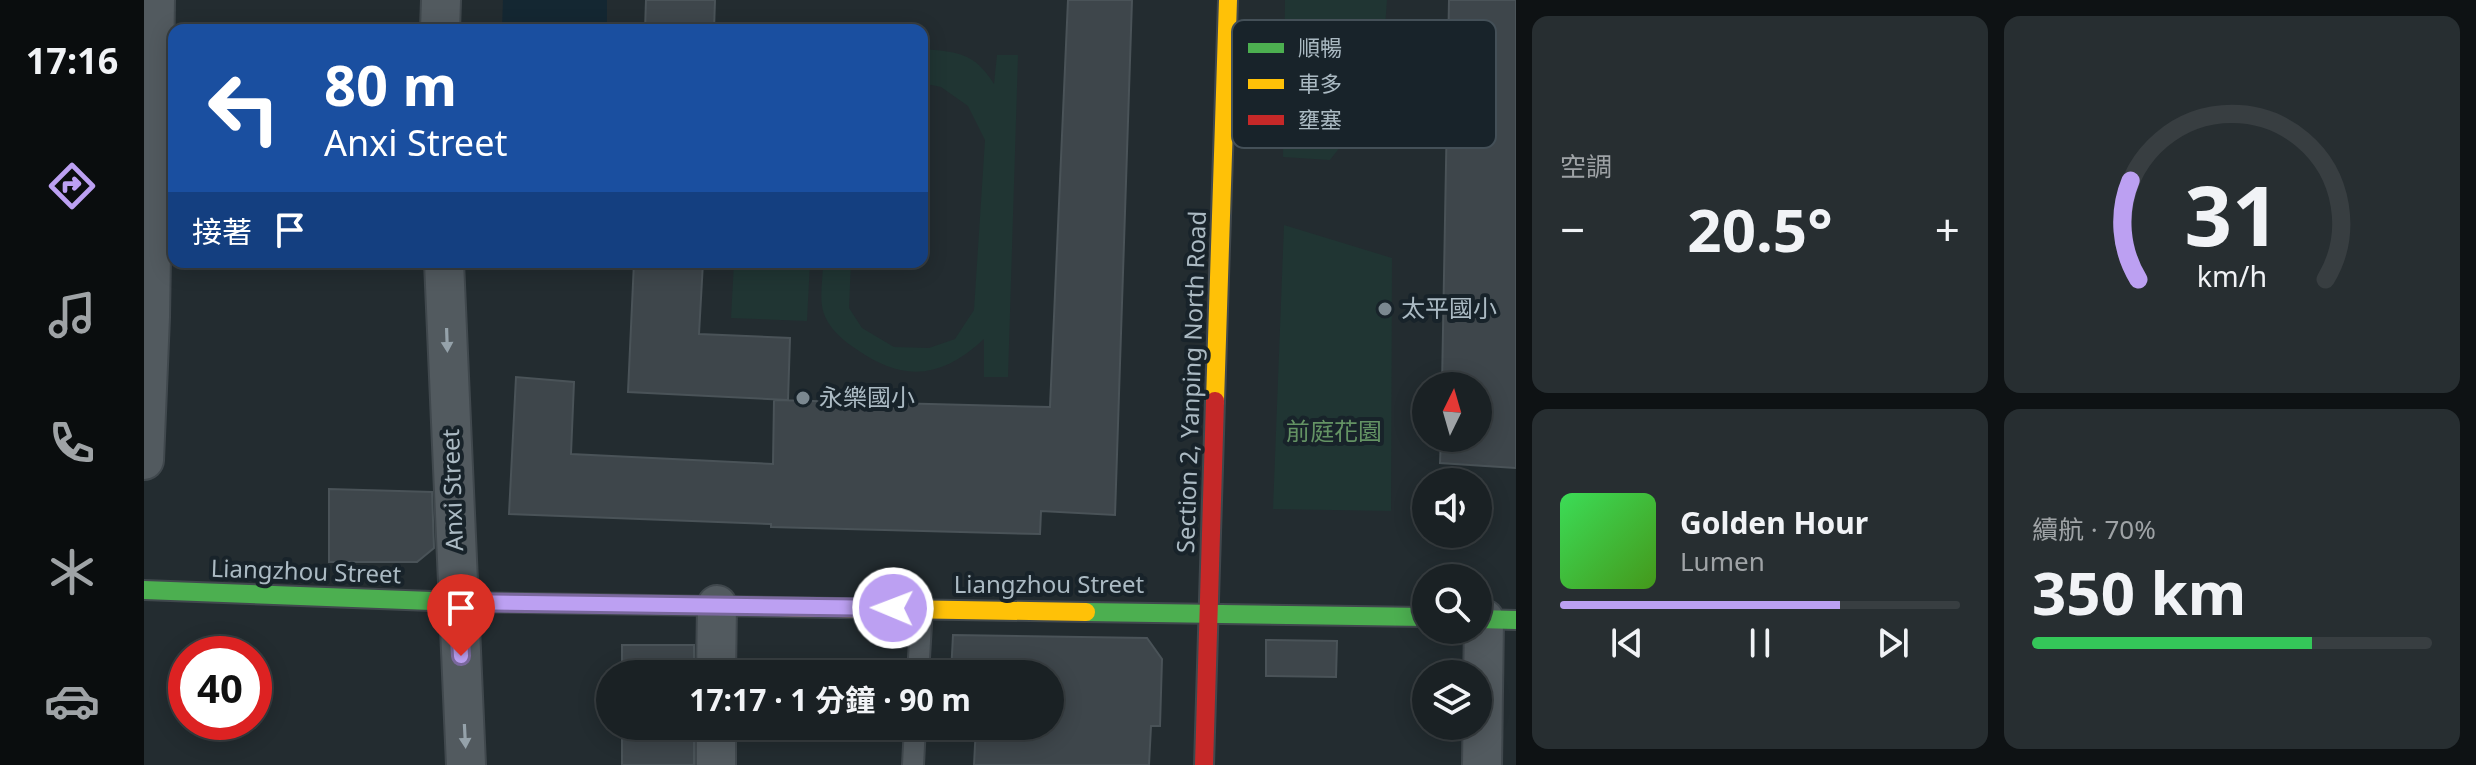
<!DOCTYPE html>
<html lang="zh-TW">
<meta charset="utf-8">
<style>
body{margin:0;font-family:"Noto Sans","Noto Sans TC",sans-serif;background:#272e31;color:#f1f3f6;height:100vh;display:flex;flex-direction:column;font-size:30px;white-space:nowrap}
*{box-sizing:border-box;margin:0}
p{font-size:26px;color:#9fa3a6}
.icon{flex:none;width:44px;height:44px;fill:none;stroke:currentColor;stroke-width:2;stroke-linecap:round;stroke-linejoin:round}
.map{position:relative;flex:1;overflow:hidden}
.panel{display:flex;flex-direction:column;gap:16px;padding:16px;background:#0e1214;width:960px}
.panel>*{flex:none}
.hud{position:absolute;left:24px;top:24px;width:760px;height:244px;border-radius:16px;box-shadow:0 4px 20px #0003,0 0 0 2px #383e41;background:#1a4fa0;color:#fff;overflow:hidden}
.needle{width:52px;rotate:5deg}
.controls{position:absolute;left:1268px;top:372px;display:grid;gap:16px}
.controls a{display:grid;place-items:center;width:80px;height:80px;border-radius:50%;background:#1a2124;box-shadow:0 4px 20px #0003,0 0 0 2px #383e41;font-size:40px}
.speed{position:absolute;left:24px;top:636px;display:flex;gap:16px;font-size:40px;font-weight:700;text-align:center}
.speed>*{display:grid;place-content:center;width:104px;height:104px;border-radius:50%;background:#1a2124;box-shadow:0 4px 20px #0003,0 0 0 2px #383e41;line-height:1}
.speed .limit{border:12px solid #d22;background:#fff;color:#111}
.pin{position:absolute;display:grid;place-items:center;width:68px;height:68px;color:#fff;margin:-82px -34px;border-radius:50% 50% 50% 0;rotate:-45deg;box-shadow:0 0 8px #0007}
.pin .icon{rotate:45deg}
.me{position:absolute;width:88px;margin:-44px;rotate:271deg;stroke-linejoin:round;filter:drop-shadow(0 0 6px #0008)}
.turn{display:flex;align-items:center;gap:28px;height:168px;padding:0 24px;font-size:36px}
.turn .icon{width:104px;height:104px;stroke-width:2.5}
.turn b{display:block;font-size:56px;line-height:68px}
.then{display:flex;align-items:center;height:76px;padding:0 24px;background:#0003;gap:16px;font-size:30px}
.big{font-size:60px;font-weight:700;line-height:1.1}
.panel .tile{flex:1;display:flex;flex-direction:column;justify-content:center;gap:12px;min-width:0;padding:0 28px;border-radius:16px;background:#272e31}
.panel .dial{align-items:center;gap:0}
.dial svg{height:208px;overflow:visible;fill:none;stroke:#383e41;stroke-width:7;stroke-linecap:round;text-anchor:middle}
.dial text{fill:#f1f3f6;stroke:none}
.song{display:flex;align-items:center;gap:24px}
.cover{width:96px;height:96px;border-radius:12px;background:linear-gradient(135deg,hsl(130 70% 55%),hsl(100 70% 35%))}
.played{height:8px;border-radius:4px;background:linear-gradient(90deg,#bca0f2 70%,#383e41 70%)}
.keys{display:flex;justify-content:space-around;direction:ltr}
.heat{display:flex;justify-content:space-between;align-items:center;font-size:44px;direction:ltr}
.charge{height:12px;border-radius:6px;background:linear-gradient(90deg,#34c759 70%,#383e41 0)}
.panel .tiles{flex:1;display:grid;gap:16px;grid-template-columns:repeat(2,1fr)}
.trip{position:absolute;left:452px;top:660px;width:468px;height:80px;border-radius:40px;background:#1a2124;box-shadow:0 4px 20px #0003,0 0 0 2px #383e41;font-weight:700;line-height:80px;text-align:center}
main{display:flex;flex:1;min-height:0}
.tabs{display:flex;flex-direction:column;width:144px;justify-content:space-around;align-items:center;background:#0a0d0e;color:#9fa3a6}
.tabs .icon{width:56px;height:56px}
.tabs .active{color:#bca0f2}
.tabs b{font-size:36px;color:#f1f3f6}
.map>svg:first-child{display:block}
</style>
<main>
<nav class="tabs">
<b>17:16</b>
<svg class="icon active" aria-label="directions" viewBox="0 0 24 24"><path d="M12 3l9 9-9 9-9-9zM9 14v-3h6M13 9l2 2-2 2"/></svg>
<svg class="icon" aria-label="music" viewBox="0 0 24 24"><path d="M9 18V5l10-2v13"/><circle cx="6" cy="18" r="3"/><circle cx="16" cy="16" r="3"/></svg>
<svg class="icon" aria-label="phone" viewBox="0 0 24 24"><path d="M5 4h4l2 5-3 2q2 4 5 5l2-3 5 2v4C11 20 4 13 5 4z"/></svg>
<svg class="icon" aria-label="climate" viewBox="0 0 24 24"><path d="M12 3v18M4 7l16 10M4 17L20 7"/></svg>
<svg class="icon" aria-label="car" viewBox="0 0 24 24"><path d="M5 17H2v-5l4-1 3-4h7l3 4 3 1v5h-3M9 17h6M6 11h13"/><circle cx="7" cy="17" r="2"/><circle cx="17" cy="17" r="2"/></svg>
</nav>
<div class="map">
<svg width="1372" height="765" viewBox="0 0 1372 765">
<rect width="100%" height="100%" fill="#232c30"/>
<path fill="#203533" d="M 1141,0 L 1243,0 L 1236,96 L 1186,160 L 1139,157 Z
M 778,49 C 814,52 830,52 850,84 L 853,55 L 874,55 L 864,377 L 840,377 L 840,339 C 798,378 760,383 712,349 C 697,339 681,325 678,306 C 676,293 679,276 679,262 L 707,262 L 705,308 L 718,328 L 750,347 L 785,348 L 811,339 L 830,310 L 841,140 L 824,106 L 797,87 L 778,83 Z
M 1140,225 L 1248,258 L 1247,511 L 1129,509 Z
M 590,262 L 666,262 L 663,321 L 587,318 Z"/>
<path fill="#142732" d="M 359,0 L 463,0 L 463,30 L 358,30 Z"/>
<path fill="#3e464b" stroke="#4a5358" stroke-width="2" d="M 502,0 L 571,0 L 570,30 L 501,30 Z
M 924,0 L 988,0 L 971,515 L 897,511 L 896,534 L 627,527 L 627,524 L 365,514 L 372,377 L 430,382 L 427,454 L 629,464 L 630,400 L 906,407 Z
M 1305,0 L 1372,0 L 1372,468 L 1296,463 L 1297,438 L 1334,438 L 1334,386 L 1298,386 Z
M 490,262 L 559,262 L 555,334 L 646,338 L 644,400 L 484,392 Z
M 185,489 L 288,492 L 290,548 L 273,562 L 185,562 Z
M 809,635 L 1003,638 L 1018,659 L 1016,726 L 1007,726 L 1005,765 L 830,765 L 832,726 L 906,726 L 906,674 L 807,674 Z
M 1122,640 L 1193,641 L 1192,677 L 1122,676 Z
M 478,645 L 550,645 L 550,674 L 478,674 Z
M 478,726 L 550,726 L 550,765 L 478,765 Z"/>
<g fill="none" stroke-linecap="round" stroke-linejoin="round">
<defs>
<path id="lane" d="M 774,674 L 778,608
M 769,765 L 771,726"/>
<path id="street" d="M 296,30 L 297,0
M 300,262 L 322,765
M 0,460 L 6,317 L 11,0
M 572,674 L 573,605
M 572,765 L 572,726
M 1338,765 L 1340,619"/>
<path id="fast" d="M 0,590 L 314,602 L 635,607
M 942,612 L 1282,617
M 1334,619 L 1372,620"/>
<path id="slow" d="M 1071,401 L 1084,0
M 635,607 L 942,612"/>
<path id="jam" d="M 1060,765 L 1071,401"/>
</defs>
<use href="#lane" stroke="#40484d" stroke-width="24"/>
<use href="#street" stroke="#40484d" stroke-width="42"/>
<use href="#fast" stroke="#40484d" stroke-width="22"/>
<use href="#slow" stroke="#40484d" stroke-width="22"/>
<use href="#jam" stroke="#40484d" stroke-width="22"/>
<use href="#lane" stroke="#525a5f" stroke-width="20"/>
<use href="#street" stroke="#525a5f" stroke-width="38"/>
<use href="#fast" stroke="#4caf50" stroke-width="18"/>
<use href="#slow" stroke="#ffc107" stroke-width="18"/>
<use href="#jam" stroke="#c62828" stroke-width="18"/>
</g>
<defs><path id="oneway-solid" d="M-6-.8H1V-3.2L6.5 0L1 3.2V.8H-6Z" transform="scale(2)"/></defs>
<g fill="#95a2aa">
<use href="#oneway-solid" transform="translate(303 340) rotate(88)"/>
<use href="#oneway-solid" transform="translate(321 736) rotate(87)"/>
</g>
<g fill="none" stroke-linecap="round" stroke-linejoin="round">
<defs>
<path id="route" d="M 317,656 L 314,602 L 749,608"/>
</defs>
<use href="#route" stroke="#7a689d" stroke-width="20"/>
<use href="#route" stroke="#bca0f2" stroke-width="14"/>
</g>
<g fill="#7b8890" stroke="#18232a" stroke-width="3">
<circle cx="1241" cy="309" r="8"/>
<circle cx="659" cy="398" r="8"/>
</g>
<g text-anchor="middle" stroke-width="8" stroke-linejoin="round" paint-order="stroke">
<g font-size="24" fill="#abbac3" stroke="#18232a" text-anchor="start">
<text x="1257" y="317">太平國小</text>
<text x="675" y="406">永樂國小</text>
</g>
<g font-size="24" fill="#abbac3" stroke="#18232a">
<text transform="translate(1048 382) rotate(-88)" y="8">Section 2, Yanping North Road</text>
<text transform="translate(309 490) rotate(-92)" y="8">Anxi Street</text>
<text transform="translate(162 572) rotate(2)" y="8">Liangzhou Street</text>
<text x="905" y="593">Liangzhou Street</text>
</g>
<g font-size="24" fill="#649364" stroke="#18232a">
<text x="1190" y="440">前庭花園</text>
</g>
</g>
<rect x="1088" y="20" width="264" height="128" rx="12" fill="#18232a" stroke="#445058" stroke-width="2"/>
<rect x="1104" y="43" width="36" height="10" fill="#4caf50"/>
<rect x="1104" y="79" width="36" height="10" fill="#ffc107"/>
<rect x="1104" y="115" width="36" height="10" fill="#c62828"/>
<g font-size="22" fill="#abbac3">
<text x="1154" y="56">順暢</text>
<text x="1154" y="92">車多</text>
<text x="1154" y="128">壅塞</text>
</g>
</svg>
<div class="controls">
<a><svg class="needle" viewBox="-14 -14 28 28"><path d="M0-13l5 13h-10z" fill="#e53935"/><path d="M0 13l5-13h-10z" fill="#9fa3a6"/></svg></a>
<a><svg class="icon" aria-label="sound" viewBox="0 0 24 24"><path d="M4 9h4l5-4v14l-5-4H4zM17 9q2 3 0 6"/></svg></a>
<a><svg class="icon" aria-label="search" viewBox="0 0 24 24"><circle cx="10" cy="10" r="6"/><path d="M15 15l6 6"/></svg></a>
<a><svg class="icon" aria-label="layers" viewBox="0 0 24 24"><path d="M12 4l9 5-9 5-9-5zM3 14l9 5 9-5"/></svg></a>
</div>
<div class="speed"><div class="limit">40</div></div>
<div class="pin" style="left:317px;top:656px;background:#d93025"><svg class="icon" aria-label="arrive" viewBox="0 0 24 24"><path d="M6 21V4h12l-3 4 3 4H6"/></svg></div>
<svg class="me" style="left:749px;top:608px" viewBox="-20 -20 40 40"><circle r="17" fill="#bca0f2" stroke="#fff" stroke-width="3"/><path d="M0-11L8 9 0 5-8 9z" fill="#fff"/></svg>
<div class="trip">17:17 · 1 分鐘 · 90 m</div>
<div class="hud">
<div class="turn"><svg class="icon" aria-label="left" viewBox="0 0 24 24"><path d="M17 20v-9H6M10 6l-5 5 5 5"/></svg><div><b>80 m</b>Anxi Street</div></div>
<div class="then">接著<svg class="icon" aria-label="arrive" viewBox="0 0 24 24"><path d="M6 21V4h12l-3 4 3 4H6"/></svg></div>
</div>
</div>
<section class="panel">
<div class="tiles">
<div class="tile"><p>空調</p>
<div class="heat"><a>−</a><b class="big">20.5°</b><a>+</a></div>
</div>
<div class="tile dial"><svg viewBox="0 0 100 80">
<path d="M14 69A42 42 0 1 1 86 69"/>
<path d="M14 69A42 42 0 0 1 11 31" stroke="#bca0f2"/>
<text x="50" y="56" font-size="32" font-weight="700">31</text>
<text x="50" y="72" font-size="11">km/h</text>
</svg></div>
<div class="tile">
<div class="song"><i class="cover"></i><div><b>Golden Hour</b><p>Lumen</p></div></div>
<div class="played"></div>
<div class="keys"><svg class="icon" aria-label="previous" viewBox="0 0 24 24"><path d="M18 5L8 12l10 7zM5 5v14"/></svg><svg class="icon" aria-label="pause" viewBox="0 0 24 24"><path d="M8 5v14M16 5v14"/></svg><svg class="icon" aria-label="next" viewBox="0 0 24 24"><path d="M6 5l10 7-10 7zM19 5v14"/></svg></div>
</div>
<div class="tile"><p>續航 · 70%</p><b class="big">350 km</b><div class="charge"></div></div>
</div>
</section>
</main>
